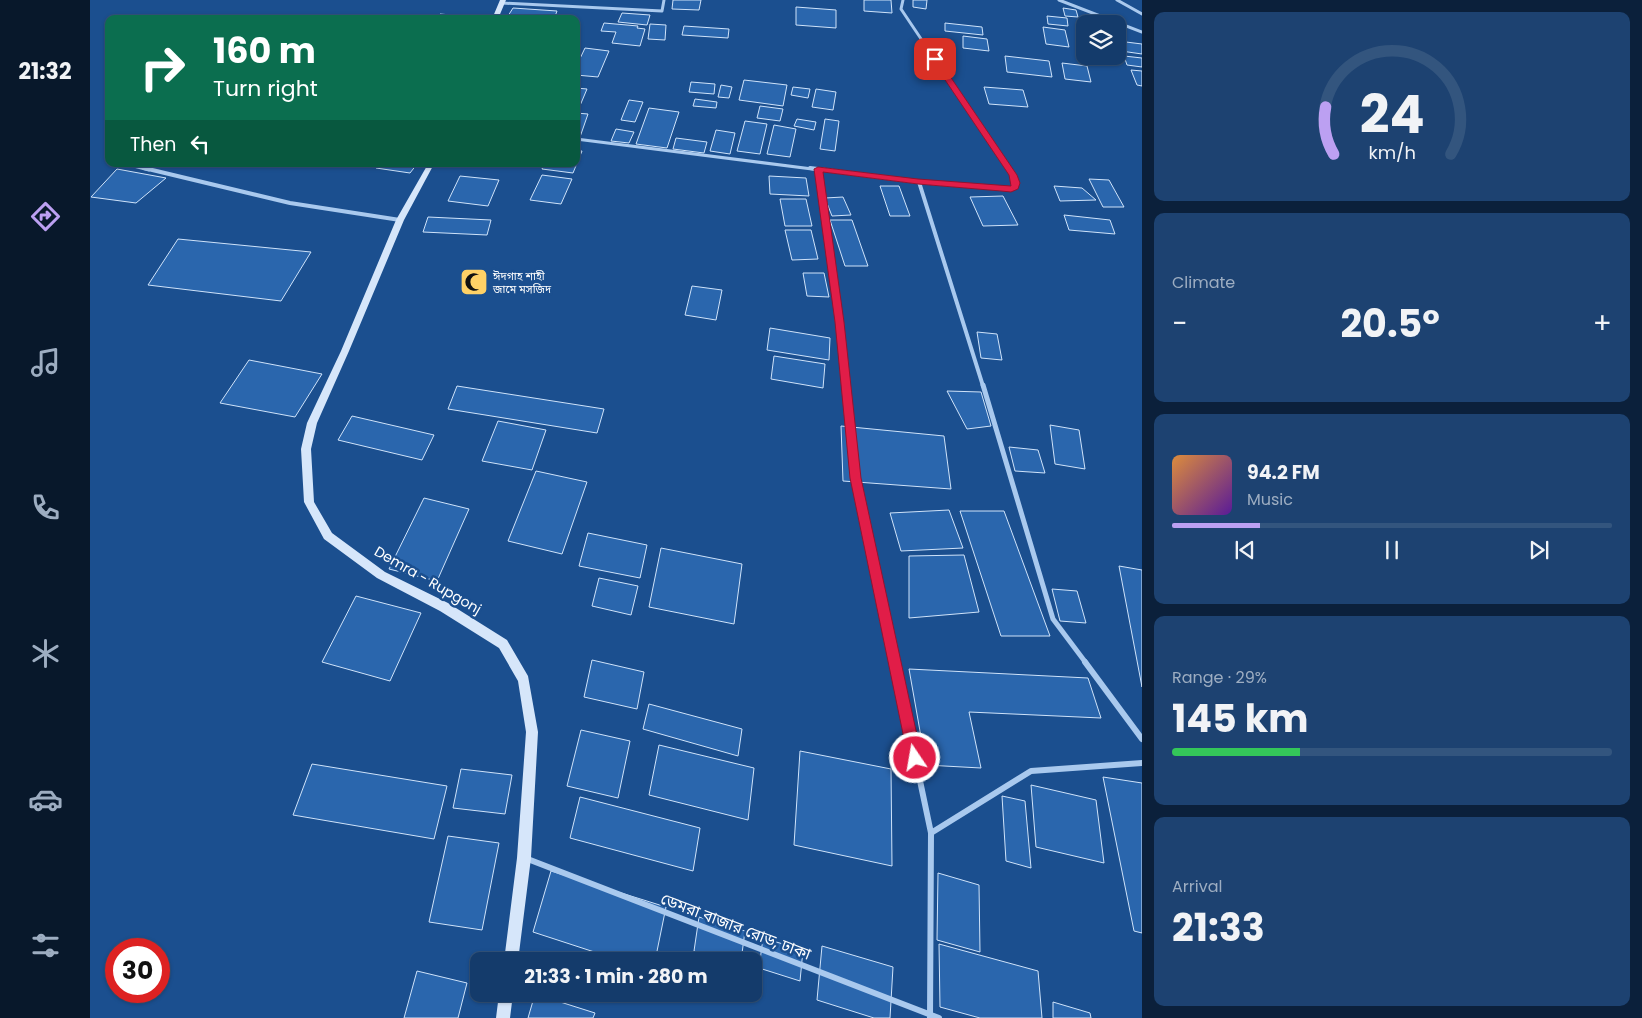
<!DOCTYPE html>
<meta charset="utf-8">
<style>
body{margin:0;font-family:Poppins,"Noto Sans Bengali",sans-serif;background:#1d4271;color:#f1f3f6;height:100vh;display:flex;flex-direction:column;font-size:19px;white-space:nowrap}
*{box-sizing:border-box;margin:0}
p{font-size:16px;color:#9dadc1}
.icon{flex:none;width:28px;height:28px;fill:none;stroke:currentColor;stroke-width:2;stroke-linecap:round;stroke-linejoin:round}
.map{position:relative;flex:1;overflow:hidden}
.drawer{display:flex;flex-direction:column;gap:12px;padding:12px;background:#0b203b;width:500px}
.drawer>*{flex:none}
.banner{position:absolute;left:15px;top:15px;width:475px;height:152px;border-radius:10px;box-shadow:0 1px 4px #0004,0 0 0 1px #33557e;background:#0b6e4f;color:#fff;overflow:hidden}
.controls{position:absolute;left:986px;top:15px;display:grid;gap:10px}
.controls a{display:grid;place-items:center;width:50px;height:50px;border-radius:10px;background:#143b6b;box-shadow:0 1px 4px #0004,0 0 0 1px #33557e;font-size:25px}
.speed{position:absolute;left:15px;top:938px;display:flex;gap:10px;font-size:25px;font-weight:700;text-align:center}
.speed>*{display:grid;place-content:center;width:65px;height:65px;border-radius:50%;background:#143b6b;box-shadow:0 1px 4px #0004,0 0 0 1px #33557e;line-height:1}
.speed .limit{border:8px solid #d22;background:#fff;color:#111}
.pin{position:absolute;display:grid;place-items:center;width:42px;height:42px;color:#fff;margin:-21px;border-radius:10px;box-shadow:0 2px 8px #0006}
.me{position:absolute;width:55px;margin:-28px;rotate:348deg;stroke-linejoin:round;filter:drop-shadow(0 0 4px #0008)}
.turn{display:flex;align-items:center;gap:18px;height:105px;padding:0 25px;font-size:22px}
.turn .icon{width:65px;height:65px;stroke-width:2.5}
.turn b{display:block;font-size:35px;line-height:42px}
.then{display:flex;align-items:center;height:48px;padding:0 25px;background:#0003;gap:10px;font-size:19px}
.big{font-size:38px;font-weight:700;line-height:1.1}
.drawer .card{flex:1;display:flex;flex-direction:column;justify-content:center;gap:8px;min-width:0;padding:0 18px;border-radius:10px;background:#1d4271}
.drawer .dial{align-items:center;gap:0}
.dial svg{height:130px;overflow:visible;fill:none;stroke:#33557e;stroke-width:7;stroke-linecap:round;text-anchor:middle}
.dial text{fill:#f1f3f6;stroke:none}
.song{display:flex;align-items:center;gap:15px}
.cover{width:60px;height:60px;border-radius:8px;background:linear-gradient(135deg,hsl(30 70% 55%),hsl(270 70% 35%))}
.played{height:5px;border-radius:2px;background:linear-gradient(90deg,#bca0f2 20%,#33557e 20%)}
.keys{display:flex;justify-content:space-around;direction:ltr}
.heat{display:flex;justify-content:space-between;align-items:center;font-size:28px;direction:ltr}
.charge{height:8px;border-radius:4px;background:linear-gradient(90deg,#34c759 29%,#33557e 0)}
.trip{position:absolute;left:380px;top:952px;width:292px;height:50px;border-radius:10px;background:#143b6b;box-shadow:0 1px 4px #0004,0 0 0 1px #33557e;font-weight:700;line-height:50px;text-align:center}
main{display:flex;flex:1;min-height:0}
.dock{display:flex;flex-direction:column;width:90px;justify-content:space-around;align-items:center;background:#08182b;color:#9dadc1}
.dock .icon{width:35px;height:35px}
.dock .on{color:#bca0f2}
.dock b{font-size:22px;color:#f1f3f6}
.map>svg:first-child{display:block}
</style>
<main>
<nav class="dock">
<b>21:32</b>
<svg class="icon on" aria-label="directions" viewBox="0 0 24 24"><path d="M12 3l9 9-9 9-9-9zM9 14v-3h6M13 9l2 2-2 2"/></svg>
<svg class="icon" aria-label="music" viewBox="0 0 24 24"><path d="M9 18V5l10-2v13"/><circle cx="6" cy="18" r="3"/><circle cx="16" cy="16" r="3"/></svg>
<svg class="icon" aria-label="phone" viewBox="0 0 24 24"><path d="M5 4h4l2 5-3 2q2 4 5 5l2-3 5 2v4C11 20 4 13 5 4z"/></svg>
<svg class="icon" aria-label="climate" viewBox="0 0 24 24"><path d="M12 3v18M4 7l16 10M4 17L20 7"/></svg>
<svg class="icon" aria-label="car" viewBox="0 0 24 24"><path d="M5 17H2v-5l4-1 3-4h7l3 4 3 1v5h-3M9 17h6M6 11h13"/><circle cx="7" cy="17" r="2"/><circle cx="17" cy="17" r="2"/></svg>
<svg class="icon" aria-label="filters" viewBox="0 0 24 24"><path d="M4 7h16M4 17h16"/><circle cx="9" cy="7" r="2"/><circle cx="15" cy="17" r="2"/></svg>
</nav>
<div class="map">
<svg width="1052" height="1018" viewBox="0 0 1052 1018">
<rect width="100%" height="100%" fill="#1b4f8f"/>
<path fill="#2a66ad" stroke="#cfe3fa" d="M 583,0 L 611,0 L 609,10 L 582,9 Z
M 774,0 L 801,0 L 802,13 L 774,11 Z
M 823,0 L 837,0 L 836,9 L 823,7 Z
M 706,7 L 746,10 L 746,28 L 706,25 Z
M 423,8 L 467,11 L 464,19 L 418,16 Z
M 973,8 L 986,10 L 988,17 L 975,16 Z
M 532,13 L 560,15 L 557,25 L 528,22 Z
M 350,14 L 395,18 L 347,19 Z
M 957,16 L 977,18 L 978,26 L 958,24 Z
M 1000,18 L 1017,20 L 1018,24 L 1002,24 Z
M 514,23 L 548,26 L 547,28 L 555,29 L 550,46 L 522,43 L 526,32 L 511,31 Z
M 855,23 L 892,27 L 893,35 L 855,31 Z
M 560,24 L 576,25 L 575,40 L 558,39 Z
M 594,26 L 639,29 L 638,38 L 592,35 Z
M 953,27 L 975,30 L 979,47 L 956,44 Z
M 873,36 L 897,39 L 899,51 L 873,48 Z
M 1028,41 L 1052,44 L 1052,54 L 1031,51 Z
M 988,43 L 995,44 L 995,56 L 1020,56 L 1021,63 L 990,59 Z
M 495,48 L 519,51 L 508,77 L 486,75 L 486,67 Z
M 915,56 L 959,61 L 962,77 L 917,72 Z
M 1034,56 L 1052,58 L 1052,67 L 1037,65 Z
M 972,63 L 997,66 L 1001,82 L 975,79 Z
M 1041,70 L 1052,71 L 1052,86 L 1047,85 Z
M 654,80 L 697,85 L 693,106 L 649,100 Z
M 601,82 L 625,84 L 624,94 L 599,92 Z
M 631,85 L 642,87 L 639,98 L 628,97 Z
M 703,87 L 720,89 L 718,98 L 701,95 Z
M 894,87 L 933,90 L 938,107 L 899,104 Z
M 486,88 L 497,89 L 489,108 L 486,108 Z
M 726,89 L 746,92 L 743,110 L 722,107 Z
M 605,99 L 627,102 L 626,108 L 603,106 Z
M 539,100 L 553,102 L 545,122 L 531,120 Z
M 670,106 L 693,109 L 690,121 L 667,118 Z
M 559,108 L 589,112 L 577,148 L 546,144 Z
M 486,113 L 498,114 L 490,137 L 486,136 Z
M 707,119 L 726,122 L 724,130 L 704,126 Z
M 735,119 L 749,121 L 745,151 L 730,149 Z
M 655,121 L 677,124 L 670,154 L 647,151 Z
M 684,125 L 706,129 L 700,157 L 677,154 Z
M 526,129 L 544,132 L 539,143 L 521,141 Z
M 626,130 L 645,133 L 640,154 L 620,151 Z
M 586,138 L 617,142 L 614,153 L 583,149 Z
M 486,151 L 492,151 L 483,173 L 452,169 L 454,164 L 486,164 Z
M 290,164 L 327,164 L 320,173 L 286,168 Z
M 27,169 L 76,178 L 46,203 L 1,197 Z
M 452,175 L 482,179 L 471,204 L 440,200 Z
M 370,176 L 409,180 L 398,206 L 358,201 Z
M 679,176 L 716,178 L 719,196 L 680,194 Z
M 999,179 L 1019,180 L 1034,207 L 1013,207 Z
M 790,186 L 809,186 L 820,216 L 800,216 Z
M 964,186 L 992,188 L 1006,200 L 970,201 Z
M 913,196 L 928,225 L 893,226 L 880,197 Z
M 753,197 L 761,215 L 742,216 L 735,198 Z
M 690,199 L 716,199 L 722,226 L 695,226 Z
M 974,215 L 1020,220 L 1025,234 L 979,230 Z
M 338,217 L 401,220 L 397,235 L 333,232 Z
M 740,220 L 762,220 L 778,266 L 755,266 Z
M 695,230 L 721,230 L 728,259 L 702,260 Z
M 88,239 L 221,252 L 191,301 L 58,285 Z
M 713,273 L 734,273 L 739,297 L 717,296 Z
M 602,286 L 632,290 L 626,320 L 595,315 Z
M 680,328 L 740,338 L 739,360 L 677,350 Z
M 887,332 L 907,334 L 912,360 L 891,358 Z
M 684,356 L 735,364 L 733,388 L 681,379 Z
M 159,360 L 232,374 L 205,417 L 130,403 Z
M 367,386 L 514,409 L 507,433 L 358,409 Z
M 857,391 L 891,392 L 901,426 L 877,429 Z
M 262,416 L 344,435 L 332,460 L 248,440 Z
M 408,421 L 456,430 L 442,470 L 392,461 Z
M 960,425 L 989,430 L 995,469 L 965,464 Z
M 751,426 L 854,436 L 861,489 L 753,481 Z
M 919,447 L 948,450 L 955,473 L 925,471 Z
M 446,471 L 497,482 L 472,554 L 418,541 Z
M 334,498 L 379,509 L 347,581 L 299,569 Z
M 859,510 L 873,548 L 811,551 L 800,513 Z
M 870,511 L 914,511 L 960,636 L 911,636 Z
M 498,533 L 557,545 L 550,578 L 489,566 Z
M 571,548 L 652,564 L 644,624 L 559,607 Z
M 874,555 L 889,612 L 819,618 L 819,556 Z
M 1029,566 L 1052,570 L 1052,687 Z
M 509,578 L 548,586 L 541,615 L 502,606 Z
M 962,589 L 987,591 L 996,623 L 970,621 Z
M 266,596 L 331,613 L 300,681 L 232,662 Z
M 502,660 L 554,672 L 547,709 L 494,697 Z
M 819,669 L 998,678 L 1011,718 L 879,712 L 891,768 L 836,765 Z
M 559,704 L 652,729 L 648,756 L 553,729 Z
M 491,730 L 540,741 L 528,798 L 477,786 Z
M 569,745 L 664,768 L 658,820 L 559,795 Z
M 710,751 L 801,769 L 802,866 L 704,845 Z
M 222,764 L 357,786 L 344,839 L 203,815 Z
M 371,769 L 422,775 L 415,814 L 363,808 Z
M 1013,777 L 1052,783 L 1052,933 L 1044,931 Z
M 941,785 L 1006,800 L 1014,863 L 946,847 Z
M 912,796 L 935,801 L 941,868 L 916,861 Z
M 490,797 L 610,828 L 603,871 L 480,838 Z
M 358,836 L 409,843 L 392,930 L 339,922 Z
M 461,871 L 576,907 L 565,961 L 532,961 L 443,932 Z
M 848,873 L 889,885 L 890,952 L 847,940 Z
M 609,917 L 655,931 L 651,961 L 636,961 L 604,951 Z
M 673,938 L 713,950 L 710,981 L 669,968 Z
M 849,944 L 948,971 L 952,1018 L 890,1018 L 850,1007 Z
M 732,946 L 803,967 L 800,1018 L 784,1018 L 727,1000 Z
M 327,971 L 377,983 L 368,1018 L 314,1018 Z
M 445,994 L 505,1013 L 503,1018 L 438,1018 Z
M 963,1002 L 1000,1013 L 1001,1018 L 963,1018 Z"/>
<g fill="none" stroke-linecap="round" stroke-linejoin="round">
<path stroke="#a9c9ee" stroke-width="3" d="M 813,0 L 811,9 L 919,170
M 969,0 L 1052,32
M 1027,0 L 1052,14
M 412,3 L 572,11 L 574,0
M 486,139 L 730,170
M 36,164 L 59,170"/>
<path stroke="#a9c9ee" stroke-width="4" d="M 54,168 L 200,203 L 310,220
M 720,168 L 829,182 L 921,189 L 925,187 L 926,183 L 918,168
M 728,169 L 756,386
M 829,182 L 893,386"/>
<path stroke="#a9c9ee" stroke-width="5" d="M 756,385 L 766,478 L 805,663
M 893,385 L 963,619 L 996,663"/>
<path stroke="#a9c9ee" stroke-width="6" d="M 805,662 L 841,833
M 995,662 L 1052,739
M 435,858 L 849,1018
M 840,1018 L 841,833 L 941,771 L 1052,763"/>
<path fill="#d6e6fa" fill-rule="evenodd" d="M 410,0 L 416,0 L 408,19 L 402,19 Z
M 338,164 L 344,164 L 314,220 L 259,351 L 227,423 L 221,449 L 224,502 L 242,533 L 295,572 L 358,603 L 417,640 L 438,676 L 448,732 L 441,858 L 428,961 L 414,961 L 427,858 L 436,732 L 428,681 L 409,648 L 350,611 L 287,578 L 234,539 L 214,502 L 211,449 L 217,423 L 251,351 L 306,220 Z
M 409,994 L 423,994 L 420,1018 L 406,1018 Z"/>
</g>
<path fill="#e11d48" stroke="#92132f" d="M 845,57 L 847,57 L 927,175 L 930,183 L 928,189 L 921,192 L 911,191 L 828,184 L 733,172 L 754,322 L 771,478 L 832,758 L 830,763 L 825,765 L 820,763 L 818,758 L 760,478 L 745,322 L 724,169 L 728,167 L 828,179 L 921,186 L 919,175 L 841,59 Z"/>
<defs>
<symbol id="mosque-square" viewBox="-11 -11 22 22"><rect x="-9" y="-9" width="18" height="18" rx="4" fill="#ffd166" stroke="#1b4f8f"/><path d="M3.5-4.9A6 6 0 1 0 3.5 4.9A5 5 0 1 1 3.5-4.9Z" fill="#111"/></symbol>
</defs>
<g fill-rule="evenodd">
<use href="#mosque-square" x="368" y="266" width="32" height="32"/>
</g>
<g text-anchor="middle" stroke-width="5" stroke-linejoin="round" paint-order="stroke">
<g font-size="11" fill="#fff" stroke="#1b4f8f" text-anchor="start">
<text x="403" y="280">ঈদগাহ শাহী<tspan x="403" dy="13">জামে মসজিদ</tspan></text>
</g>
<g font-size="14" fill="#fff" stroke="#1b4f8f">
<text transform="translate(338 580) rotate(30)" y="5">Demra - Rupgonj</text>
</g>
<g font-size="16" fill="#fff" stroke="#1b4f8f">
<text transform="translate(646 926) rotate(21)" y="6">ডেমরা বাজার রোড, ঢাকা</text>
</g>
</g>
</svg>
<div class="controls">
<a><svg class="icon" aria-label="layers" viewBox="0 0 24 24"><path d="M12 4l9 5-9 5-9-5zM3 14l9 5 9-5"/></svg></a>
</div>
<div class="speed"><div class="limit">30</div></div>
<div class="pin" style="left:845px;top:59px;background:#d93025"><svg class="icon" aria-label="arrive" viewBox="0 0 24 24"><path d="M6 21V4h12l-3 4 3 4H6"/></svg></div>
<svg class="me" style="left:825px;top:758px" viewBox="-20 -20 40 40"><circle r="17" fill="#e11d48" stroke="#fff" stroke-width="3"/><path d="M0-11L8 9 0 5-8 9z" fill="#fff"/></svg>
<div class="trip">21:33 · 1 min · 280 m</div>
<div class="banner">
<div class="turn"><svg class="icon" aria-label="right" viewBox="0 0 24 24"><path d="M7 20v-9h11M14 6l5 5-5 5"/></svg><div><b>160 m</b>Turn right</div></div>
<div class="then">Then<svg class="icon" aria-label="left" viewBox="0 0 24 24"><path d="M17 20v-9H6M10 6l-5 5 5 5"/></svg></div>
</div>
</div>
<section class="drawer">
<div class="card dial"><svg viewBox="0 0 100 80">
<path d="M14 69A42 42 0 1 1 86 69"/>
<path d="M14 69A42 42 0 0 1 9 40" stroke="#bca0f2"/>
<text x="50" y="56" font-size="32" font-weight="700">24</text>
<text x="50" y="72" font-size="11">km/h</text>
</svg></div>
<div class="card"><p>Climate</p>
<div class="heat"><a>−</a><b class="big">20.5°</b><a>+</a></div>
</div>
<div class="card">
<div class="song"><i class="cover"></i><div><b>94.2 FM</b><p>Music</p></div></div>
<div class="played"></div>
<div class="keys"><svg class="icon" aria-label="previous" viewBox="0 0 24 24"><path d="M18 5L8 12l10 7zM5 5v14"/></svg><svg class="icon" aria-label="pause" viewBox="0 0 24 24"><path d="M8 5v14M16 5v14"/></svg><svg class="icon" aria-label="next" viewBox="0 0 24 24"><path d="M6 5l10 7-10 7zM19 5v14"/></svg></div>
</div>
<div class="card"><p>Range · 29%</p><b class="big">145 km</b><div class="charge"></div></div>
<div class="card"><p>Arrival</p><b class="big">21:33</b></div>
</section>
</main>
